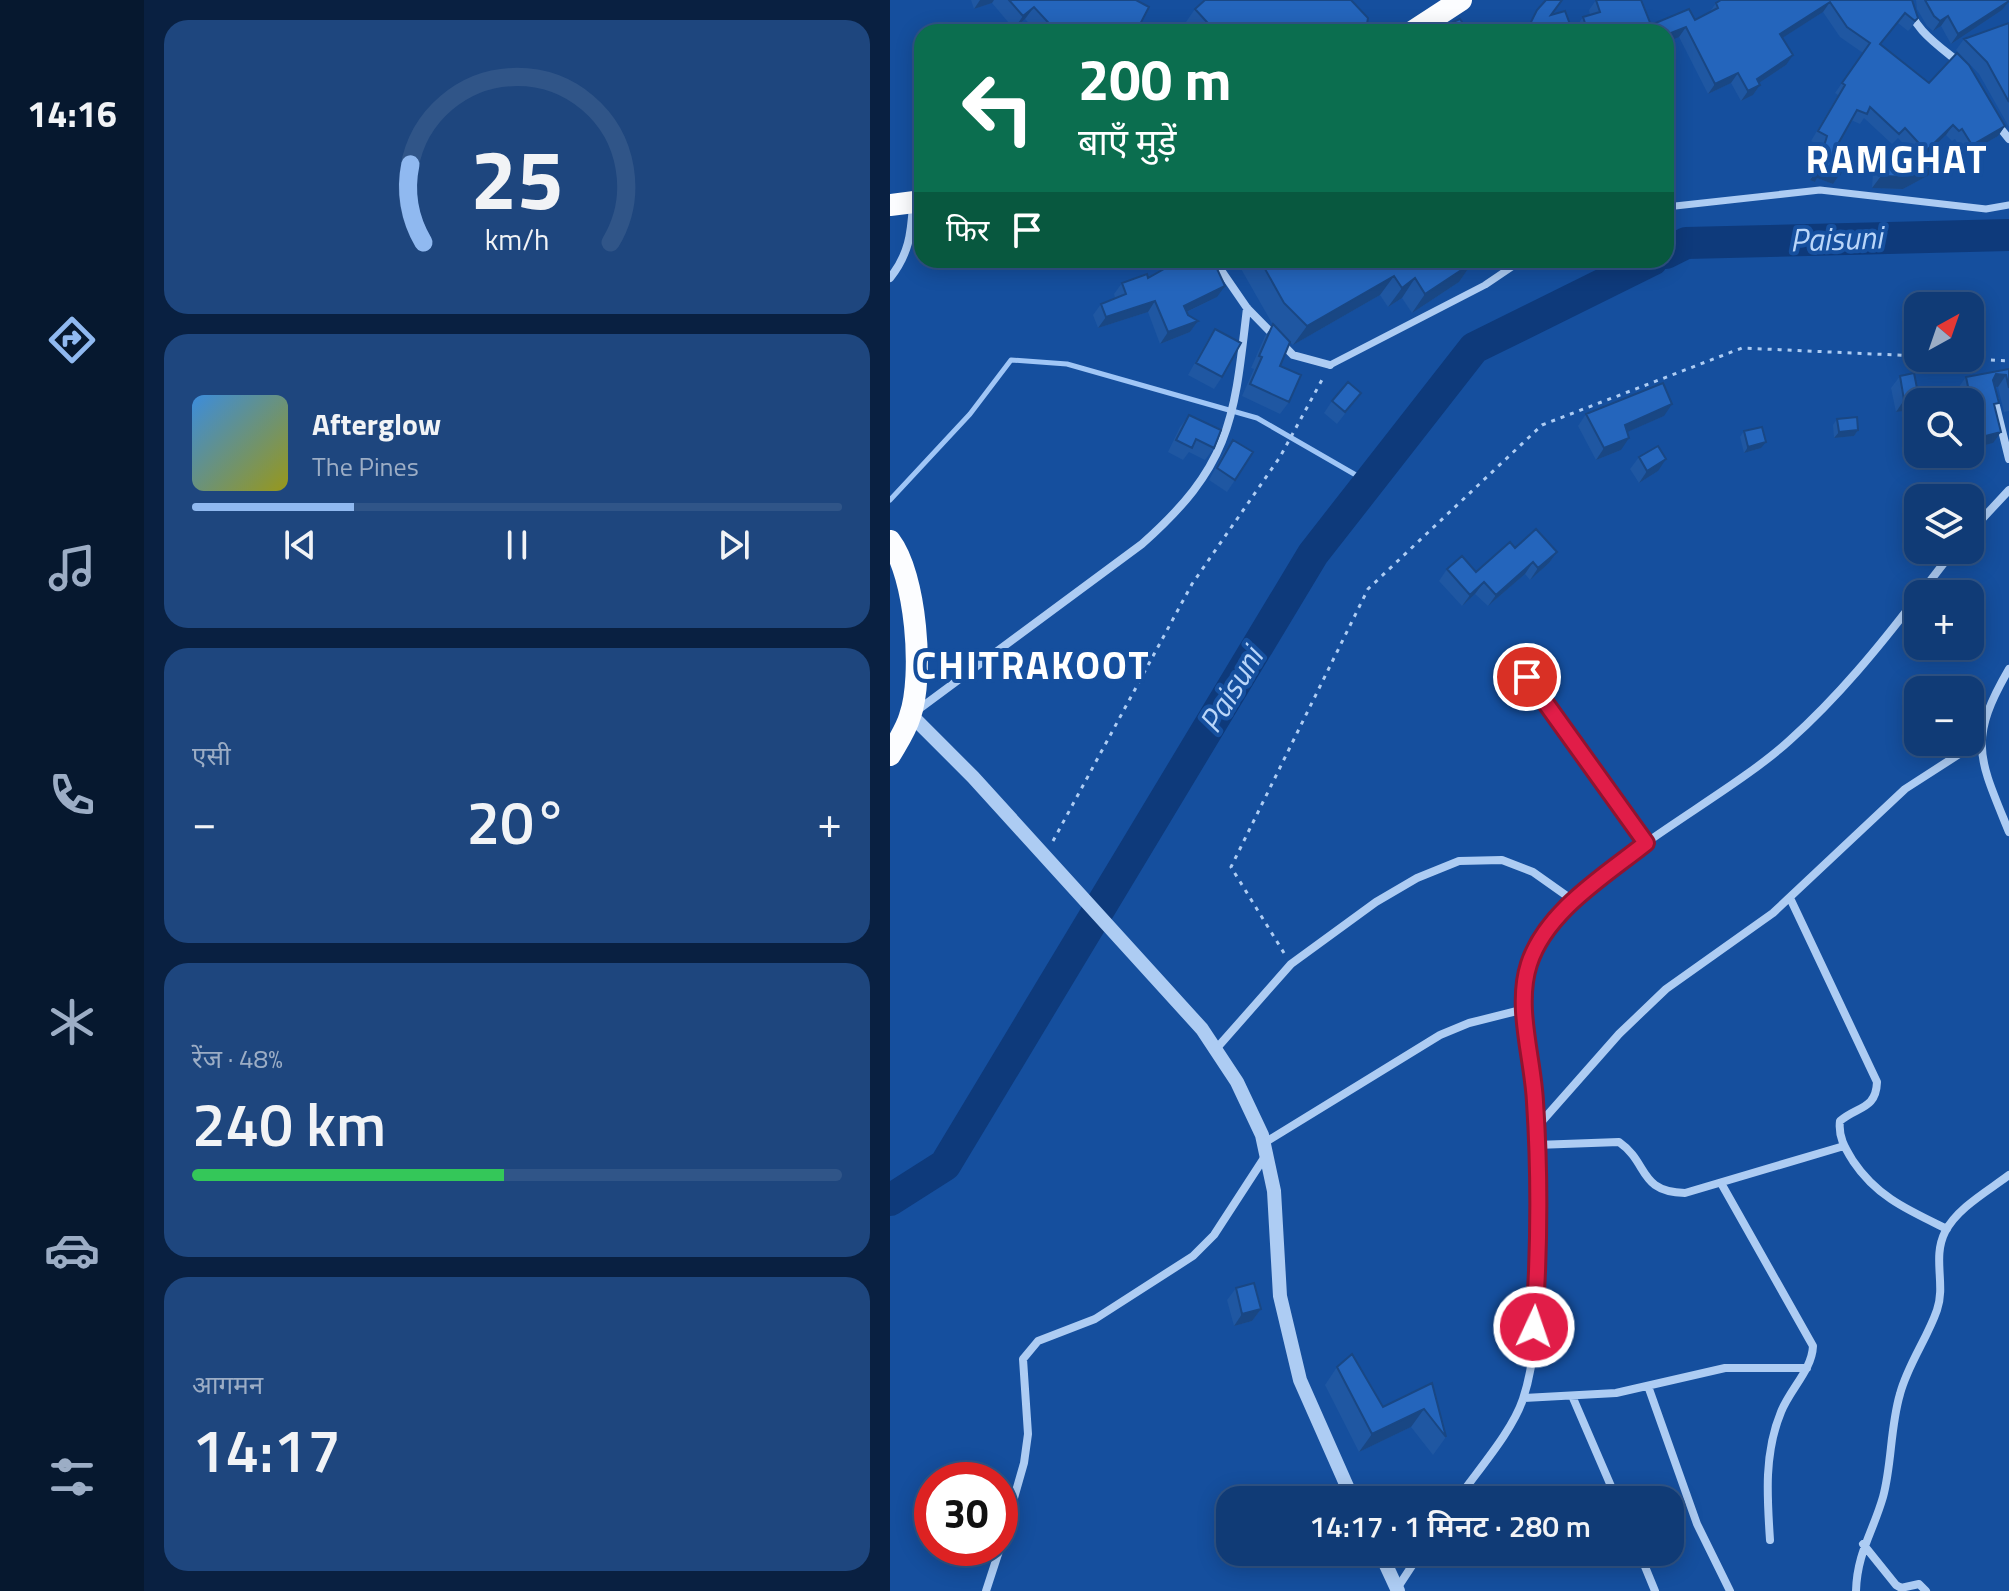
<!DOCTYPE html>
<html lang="hi">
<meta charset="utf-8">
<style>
body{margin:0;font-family:"Titillium Web","Noto Sans Devanagari",sans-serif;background:#1e467e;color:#f1f3f6;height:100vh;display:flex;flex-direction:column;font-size:30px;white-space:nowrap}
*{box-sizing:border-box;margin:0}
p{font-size:26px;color:#9cadc5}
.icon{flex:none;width:44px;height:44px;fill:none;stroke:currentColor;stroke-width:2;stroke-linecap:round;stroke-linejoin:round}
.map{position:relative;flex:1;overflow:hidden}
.panel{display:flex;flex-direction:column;gap:20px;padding:20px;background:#092041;width:746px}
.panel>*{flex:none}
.hud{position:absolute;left:24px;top:24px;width:760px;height:244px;border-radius:24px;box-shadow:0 4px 20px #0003,0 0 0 2px #305588;background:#0b6e4f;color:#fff;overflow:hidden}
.needle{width:52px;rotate:40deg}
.buttons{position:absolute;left:1014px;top:292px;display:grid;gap:16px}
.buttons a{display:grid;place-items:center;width:80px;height:80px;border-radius:16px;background:#103b76;box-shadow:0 4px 20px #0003,0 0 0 2px #305588;font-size:40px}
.speed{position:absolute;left:24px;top:1462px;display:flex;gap:16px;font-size:40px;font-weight:700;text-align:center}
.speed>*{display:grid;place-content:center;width:104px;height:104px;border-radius:50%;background:#103b76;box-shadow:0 4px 20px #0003,0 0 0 2px #305588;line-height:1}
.speed .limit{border:12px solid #d22;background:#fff;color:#111}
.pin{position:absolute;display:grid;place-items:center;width:68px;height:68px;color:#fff;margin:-34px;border:4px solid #fff;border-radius:50%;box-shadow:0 2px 8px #0007}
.me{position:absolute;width:88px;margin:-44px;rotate:3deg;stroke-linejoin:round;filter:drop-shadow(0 0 6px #0008)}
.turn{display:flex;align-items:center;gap:28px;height:168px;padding:0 32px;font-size:36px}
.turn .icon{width:104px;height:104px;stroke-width:2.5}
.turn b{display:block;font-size:56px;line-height:68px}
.then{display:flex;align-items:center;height:76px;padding:0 32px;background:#0003;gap:16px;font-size:30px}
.big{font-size:60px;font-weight:600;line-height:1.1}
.panel .widget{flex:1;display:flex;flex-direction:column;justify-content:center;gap:12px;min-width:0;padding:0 28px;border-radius:24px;background:#1e467e}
.panel .dial{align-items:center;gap:0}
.dial svg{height:208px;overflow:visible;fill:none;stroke:#305588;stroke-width:7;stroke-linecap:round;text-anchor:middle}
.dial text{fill:#f1f3f6;stroke:none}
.song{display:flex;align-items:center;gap:24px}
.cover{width:96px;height:96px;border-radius:12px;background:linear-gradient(135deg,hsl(210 70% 55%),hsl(60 70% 35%))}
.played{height:8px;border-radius:4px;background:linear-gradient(90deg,#90b9f0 25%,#305588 25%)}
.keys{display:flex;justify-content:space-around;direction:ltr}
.heat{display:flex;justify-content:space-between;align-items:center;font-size:44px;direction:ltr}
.charge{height:12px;border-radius:6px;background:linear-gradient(90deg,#34c759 48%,#305588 0)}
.trip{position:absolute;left:326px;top:1486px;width:468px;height:80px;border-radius:24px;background:#103b76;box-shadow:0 4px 20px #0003,0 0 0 2px #305588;font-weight:600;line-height:80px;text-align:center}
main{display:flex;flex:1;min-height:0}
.tab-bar{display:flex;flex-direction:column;width:144px;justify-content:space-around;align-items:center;background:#06182f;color:#9cadc5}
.tab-bar .icon{width:56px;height:56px}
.tab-bar .selected{color:#90b9f0}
.tab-bar b{font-size:36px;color:#f1f3f6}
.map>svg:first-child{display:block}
</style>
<main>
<nav class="tab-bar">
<b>14:16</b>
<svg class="icon selected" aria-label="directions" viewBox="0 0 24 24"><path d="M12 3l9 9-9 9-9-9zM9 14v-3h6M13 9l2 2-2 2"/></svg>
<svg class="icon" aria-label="music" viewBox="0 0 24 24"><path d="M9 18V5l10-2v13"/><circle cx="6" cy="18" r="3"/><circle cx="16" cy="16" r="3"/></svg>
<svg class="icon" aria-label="phone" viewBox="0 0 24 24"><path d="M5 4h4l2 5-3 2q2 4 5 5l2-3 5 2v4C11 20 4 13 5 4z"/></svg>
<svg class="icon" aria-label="climate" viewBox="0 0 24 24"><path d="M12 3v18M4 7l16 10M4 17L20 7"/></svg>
<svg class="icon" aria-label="car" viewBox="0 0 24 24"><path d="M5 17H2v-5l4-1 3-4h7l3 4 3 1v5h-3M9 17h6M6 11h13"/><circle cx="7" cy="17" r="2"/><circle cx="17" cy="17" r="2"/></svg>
<svg class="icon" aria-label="filters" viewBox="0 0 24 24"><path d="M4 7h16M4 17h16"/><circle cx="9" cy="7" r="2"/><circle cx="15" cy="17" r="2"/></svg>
</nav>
<section class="panel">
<div class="widget dial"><svg viewBox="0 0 100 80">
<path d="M14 69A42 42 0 1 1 86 69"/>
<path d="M14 69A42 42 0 0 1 9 39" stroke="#90b9f0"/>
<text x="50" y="56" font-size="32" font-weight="700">25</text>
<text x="50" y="72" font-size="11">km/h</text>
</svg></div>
<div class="widget">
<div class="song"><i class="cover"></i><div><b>Afterglow</b><p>The Pines</p></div></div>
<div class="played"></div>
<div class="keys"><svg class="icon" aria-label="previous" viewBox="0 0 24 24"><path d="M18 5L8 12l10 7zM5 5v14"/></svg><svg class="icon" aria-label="pause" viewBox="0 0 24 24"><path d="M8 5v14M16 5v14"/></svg><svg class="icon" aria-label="next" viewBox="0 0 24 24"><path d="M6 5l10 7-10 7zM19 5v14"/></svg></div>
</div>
<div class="widget"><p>एसी</p>
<div class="heat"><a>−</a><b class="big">20°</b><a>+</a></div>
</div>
<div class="widget"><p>रेंज · 48%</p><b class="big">240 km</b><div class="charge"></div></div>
<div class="widget"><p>आगमन</p><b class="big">14:17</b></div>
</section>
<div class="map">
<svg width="1119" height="1591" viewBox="0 0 1119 1591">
<rect width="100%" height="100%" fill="#154f9e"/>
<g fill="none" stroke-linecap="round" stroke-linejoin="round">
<path stroke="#a0c6f6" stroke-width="5" d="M 0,500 L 80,414 L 121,360 L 177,364 L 367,418 L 478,482"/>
<path stroke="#0e3a7b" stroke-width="32" d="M 776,253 L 796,243 L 1119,235
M 0,1200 L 55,1165 L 423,554 L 584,348 L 762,260"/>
<path stroke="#adccf3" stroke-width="3" stroke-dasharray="4 6" stroke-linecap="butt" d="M 1061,358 L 1119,361
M 163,841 L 302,584 L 390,457 L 433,378
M 394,953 L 341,867 L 478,589 L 652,425 L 852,348 L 1028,356"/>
<path stroke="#adccf3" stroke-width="7" d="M 776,207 L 930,190 L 1096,209 L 1119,205
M 440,365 L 595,285 L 632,260"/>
<path stroke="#adccf3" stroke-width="8" d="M 1019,0 C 1018,27 1052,48 1071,64
M 1107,124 L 1119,139
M 324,260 L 357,308 L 403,355 L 440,365
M 0,278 C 19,254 21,234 23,205
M 1104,398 L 1119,459
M 1080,532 L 1119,490
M 1030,594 L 1064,550
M 1119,669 C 1077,741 1089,758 1119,832
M 637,677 L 756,843
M 25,712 L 252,544 C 341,465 344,421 357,308
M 900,898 L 987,1082 C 986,1110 967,1106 950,1121 C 948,1137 955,1148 963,1161 C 987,1197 1018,1210 1057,1229
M 326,1049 L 401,964 L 486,902 L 527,878 L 569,861 L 612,860 L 643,872 L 684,901
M 646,1128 L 729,1034 L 776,989 L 883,913 L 1015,789 L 1091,740
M 374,1143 L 550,1035 L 579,1023 L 635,1009
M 646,1145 L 729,1142 C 759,1163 748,1192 795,1193 L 954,1146
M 831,1183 L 923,1346 C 922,1370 900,1389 891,1412 C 874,1453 877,1496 880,1540
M 758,1386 L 807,1524 L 840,1591
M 634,1398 L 726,1393 L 835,1368 L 917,1368
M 683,1398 L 727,1500
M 567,1500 C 587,1471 622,1432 633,1399 C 651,1345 645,1281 646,1225 C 646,1183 649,1140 645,1098 C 641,1056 623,1002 640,961 C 677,873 828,806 900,740 C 948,697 989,647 1028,596
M 973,1544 L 1006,1585 L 1011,1588 L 1029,1584 L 1036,1591
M 110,1547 L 134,1463 L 138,1434 L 133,1359 L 148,1341 L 205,1319 L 303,1256 L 324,1235 L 376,1155
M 749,1552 L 765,1591
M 508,1587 L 531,1552
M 96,1591 L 110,1548
M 966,1591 C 967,1553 983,1532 993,1497 C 1002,1464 1000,1428 1010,1394 C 1018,1364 1037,1339 1047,1310 C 1056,1284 1042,1258 1055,1232 C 1067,1208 1098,1191 1119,1175"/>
<path stroke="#adccf3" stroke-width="14" d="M 21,715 L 83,777 L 312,1029 L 347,1082 L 372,1135 L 384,1191 L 390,1296 L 410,1380 L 463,1500
M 490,1552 L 508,1591"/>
<path stroke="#fcfdff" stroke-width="22" d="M 522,32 L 571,0
M 0,205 L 32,201
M 0,541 C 26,575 34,676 20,716 C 16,730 7,743 0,755"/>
</g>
<path fill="#1f57a2" d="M 81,0 L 246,0 L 246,32 L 147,32 L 135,19 L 124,29 L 102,3 L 84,9 Z
M 706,0 L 761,25 L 805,20 L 819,13 L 826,3 L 1022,0 L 1028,18 L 1021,28 L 1018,31 L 1008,23 L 990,44 L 1039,83 L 1115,126 L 1108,136 L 1075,155 L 1065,139 L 1062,141 L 1056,135 L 1029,161 L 1008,138 L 1002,144 L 974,118 L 970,124 L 961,120 L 948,144 L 950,174 L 943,184 L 927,178 L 925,182 L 920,180 L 930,146 L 921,141 L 948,95 L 945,93 L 973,53 L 950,37 L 933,12 L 892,38 L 896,65 L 869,83 L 870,85 L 863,95 L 851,101 L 841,83 L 818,94 L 789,37 L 776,32 L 687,32 L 686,27 L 693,17 L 700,15 L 699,10 Z
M 1026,0 L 1119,0 L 1112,10 L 1061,44 L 1051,26 L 1043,31 L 1037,26 L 1027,9 Z
M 305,9 L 477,24 L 472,32 L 306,32 L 296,22 Z
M 1119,23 L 1119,127 L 1089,74 L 1066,50 L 1074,39 Z
M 991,160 L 1050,162 L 1041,174 L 1013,189 L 982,188 L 983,172 Z
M 354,260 L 580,260 L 582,263 L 569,282 L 522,313 L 512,298 L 498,307 L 490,295 L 403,345 L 400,342 L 390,366 L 399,402 L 390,414 L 352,396 L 364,369 L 361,368 L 375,336 L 383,325 L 350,267 Z
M 590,260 L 613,260 L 593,266 Z
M 258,278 L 327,297 L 297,312 L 298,315 L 308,321 L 300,332 L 270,344 L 258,312 L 208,328 L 203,315 L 211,304 L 225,298 L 224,294 L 232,283 Z
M 325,329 L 332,377 L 324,389 L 298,375 L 317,341 Z
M 1119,369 L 1119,411 L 1114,412 L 1108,387 L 1105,386 L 1103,443 L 1080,449 L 1080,402 L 1071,402 L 1068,388 L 1076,377 Z
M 1010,376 L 1029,398 L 1020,410 L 1006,412 L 1001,388 Z
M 471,393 L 447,424 L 434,413 L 442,401 Z
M 696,414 L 774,416 L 737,432 L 731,450 L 706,460 L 688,426 Z
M 299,415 L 324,448 L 315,460 L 299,452 L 293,460 L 278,452 L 290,427 Z
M 947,419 L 968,430 L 964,436 L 944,438 L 943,425 Z
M 854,431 L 871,448 L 854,453 L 850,437 Z
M 343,440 L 345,480 L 337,492 L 319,480 L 334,452 Z
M 1047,454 L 1072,454 L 1067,461 L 1050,465 Z
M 749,457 L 768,471 L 749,483 L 740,469 Z
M 625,548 L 667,552 L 659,563 L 640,580 L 635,574 L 598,606 L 585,594 L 572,606 L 549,581 L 557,569 L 586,572 Z
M 346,1288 L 371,1309 L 362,1321 L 344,1326 L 337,1300 Z
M 447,1367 L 493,1407 L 542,1383 L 556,1437 L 543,1455 L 521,1427 L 469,1452 L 435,1385 Z"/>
<path fill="#194784" d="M 90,0 L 104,0 L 102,3 L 84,9 Z
M 1119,1 L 1112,10 L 1061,44 L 1068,34 Z
M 940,2 L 933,12 L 883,44 L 890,34 Z
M 144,7 L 135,19 L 124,29 L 133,16 Z
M 1058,16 L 1051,26 L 1043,31 L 1050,21 Z
M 796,27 L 789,37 L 776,42 L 776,35 Z
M 903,55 L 896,65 L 860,89 L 867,79 Z
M 848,73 L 841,83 L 818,94 L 825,84 Z
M 870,85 L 863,95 L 851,101 L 858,91 Z
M 1063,125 L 1056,135 L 1029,161 L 1036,151 Z
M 1115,126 L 1108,136 L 1075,155 L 1082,145 Z
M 1050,162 L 1041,174 L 1013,189 L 982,188 L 991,176 Z
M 934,168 L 950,174 L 943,184 L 927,178 L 925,182 L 920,180 L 927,170 Z
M 597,260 L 613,260 L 593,266 Z
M 582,263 L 569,282 L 522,313 L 535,294 Z
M 504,276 L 490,295 L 403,345 L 417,326 Z
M 525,278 L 512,298 L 498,307 L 512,288 Z
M 335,286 L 327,297 L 286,317 L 294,306 Z
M 265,301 L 258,312 L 208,328 L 216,317 Z
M 308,321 L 300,332 L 270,344 L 278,332 Z
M 1106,374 L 1116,375 L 1108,387 L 1098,386 Z
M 1029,398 L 1020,410 L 1006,412 L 1014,400 Z
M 782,404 L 774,416 L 726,437 L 735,425 Z
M 968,430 L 964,436 L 944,438 L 949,432 Z
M 1111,432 L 1103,443 L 1080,449 L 1080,440 Z
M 739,438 L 731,450 L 706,460 L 714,448 Z
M 876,442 L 871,448 L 854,453 L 858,447 Z
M 1058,454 L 1072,454 L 1067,461 L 1050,465 Z
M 776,459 L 768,471 L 749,483 L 757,471 Z
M 667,552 L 659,563 L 640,580 L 648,568 Z
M 643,562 L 635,574 L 598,606 L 606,595 Z
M 594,582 L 585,594 L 572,606 L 580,595 Z
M 371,1309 L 362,1321 L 344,1326 L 352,1314 Z
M 534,1409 L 521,1427 L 469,1452 L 482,1434 Z"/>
<path fill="#2465bc" stroke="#194784" stroke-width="2" d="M 119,0 L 246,0 L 259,7 L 246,32 L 167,32 L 144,7 L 133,16 Z
M 315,0 L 461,0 L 478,18 L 477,24 L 468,32 L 326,32 L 305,9 Z
M 656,0 L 672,0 L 661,15 L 675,11 L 681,27 L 669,32 L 627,32 L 633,26 L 636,32 L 647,10 Z
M 706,0 L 751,0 L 761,25 L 799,9 L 805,20 L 828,8 L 826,3 L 831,0 L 1022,0 L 1028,18 L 1025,21 L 1015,13 L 990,44 L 1039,83 L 1067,53 L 1079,65 L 1115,126 L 1082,145 L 1072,129 L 1069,131 L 1063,125 L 1036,151 L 1015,128 L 1009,134 L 980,107 L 977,114 L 967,110 L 948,144 L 959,145 L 950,174 L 934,168 L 932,172 L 927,170 L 937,136 L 928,131 L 955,85 L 952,83 L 980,43 L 957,27 L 940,2 L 890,34 L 903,55 L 867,79 L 870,85 L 858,91 L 848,73 L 825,84 L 796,27 L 776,35 L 776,32 L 716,32 L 714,27 L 698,32 L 693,17 L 710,12 Z
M 1035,0 L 1119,0 L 1119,1 L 1068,34 L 1058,16 L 1050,21 L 1044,16 Z
M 570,19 L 579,32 L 548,32 L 547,29 Z
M 1119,23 L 1119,102 L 1097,62 L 1074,39 Z
M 991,160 L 1050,162 L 1022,177 L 991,176 Z
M 290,260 L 323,260 L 335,286 L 294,306 L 298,315 L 308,321 L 278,332 L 265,301 L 216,317 L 211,304 L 236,294 L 232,283 L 257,274 L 258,278 Z
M 370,260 L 580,260 L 582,263 L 535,294 L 525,278 L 512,288 L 504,276 L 417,326 L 394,303 Z
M 383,324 L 400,342 L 390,366 L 411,375 L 399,402 L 360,384 L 372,357 L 369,356 Z
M 325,329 L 351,343 L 332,377 L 306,363 Z
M 1119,369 L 1119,388 L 1116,375 L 1106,374 L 1103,380 L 1109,403 L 1104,404 L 1111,432 L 1080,440 L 1080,421 L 1085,420 L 1076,377 Z
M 1024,373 L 1029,398 L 1014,400 L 1010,376 Z
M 458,382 L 471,393 L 455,412 L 442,401 Z
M 773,383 L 782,404 L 735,425 L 739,438 L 714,448 L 696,414 Z
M 299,415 L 331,430 L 324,448 L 306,439 L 302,448 L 286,440 Z
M 967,417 L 968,430 L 949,432 L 947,419 Z
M 872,427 L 876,442 L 858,447 L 854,431 Z
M 343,440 L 363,452 L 345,480 L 327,468 Z
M 768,446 L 776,459 L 757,471 L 749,457 Z
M 646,529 L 667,552 L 648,568 L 643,562 L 606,595 L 594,582 L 580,595 L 557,569 L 572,556 L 586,572 L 620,542 L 625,548 Z
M 364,1283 L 371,1309 L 352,1314 L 346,1288 Z
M 462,1354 L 493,1407 L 542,1383 L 556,1437 L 534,1409 L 482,1434 L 447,1367 Z"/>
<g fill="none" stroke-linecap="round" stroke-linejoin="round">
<defs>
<path id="route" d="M 637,677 L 756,843 C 716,875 656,911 639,964 C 625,1007 643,1058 645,1102 C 650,1176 649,1254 644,1327"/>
</defs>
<use href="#route" stroke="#92132f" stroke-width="20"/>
<use href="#route" stroke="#e11d48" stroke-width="14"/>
</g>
<g text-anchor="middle" stroke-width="8" stroke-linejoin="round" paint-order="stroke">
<g font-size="32" font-style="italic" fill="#bad6f9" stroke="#154f9e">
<text transform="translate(946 239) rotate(-2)" y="11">Paisuni</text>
<text transform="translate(341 690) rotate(-59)" y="11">Paisuni</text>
</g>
<g font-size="38" font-weight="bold" letter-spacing="2" fill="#fff" stroke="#154f9e">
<text x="1007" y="173">RAMGHAT</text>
<text x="143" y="679">CHITRAKOOT</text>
</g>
</g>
</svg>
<div class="buttons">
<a><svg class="needle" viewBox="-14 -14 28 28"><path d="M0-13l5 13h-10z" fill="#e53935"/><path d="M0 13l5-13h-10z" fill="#9cadc5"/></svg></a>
<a><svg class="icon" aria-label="search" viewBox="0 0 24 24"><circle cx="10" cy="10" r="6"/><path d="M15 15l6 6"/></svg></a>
<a><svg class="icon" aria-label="layers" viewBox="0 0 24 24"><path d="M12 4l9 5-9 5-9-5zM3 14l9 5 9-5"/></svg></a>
<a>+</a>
<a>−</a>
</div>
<div class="speed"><div class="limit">30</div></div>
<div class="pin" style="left:637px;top:677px;background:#d93025"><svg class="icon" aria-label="arrive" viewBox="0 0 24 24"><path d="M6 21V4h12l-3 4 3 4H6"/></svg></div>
<svg class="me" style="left:644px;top:1327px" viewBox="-20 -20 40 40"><circle r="17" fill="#e11d48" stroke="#fff" stroke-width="3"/><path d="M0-11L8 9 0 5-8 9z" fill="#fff"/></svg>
<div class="trip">14:17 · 1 मिनट · 280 m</div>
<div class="hud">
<div class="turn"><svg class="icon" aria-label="left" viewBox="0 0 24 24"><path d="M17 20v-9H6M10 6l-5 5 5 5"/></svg><div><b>200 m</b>बाएँ मुड़ें</div></div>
<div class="then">फिर<svg class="icon" aria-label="arrive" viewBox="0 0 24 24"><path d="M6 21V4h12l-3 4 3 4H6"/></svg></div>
</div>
</div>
</main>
